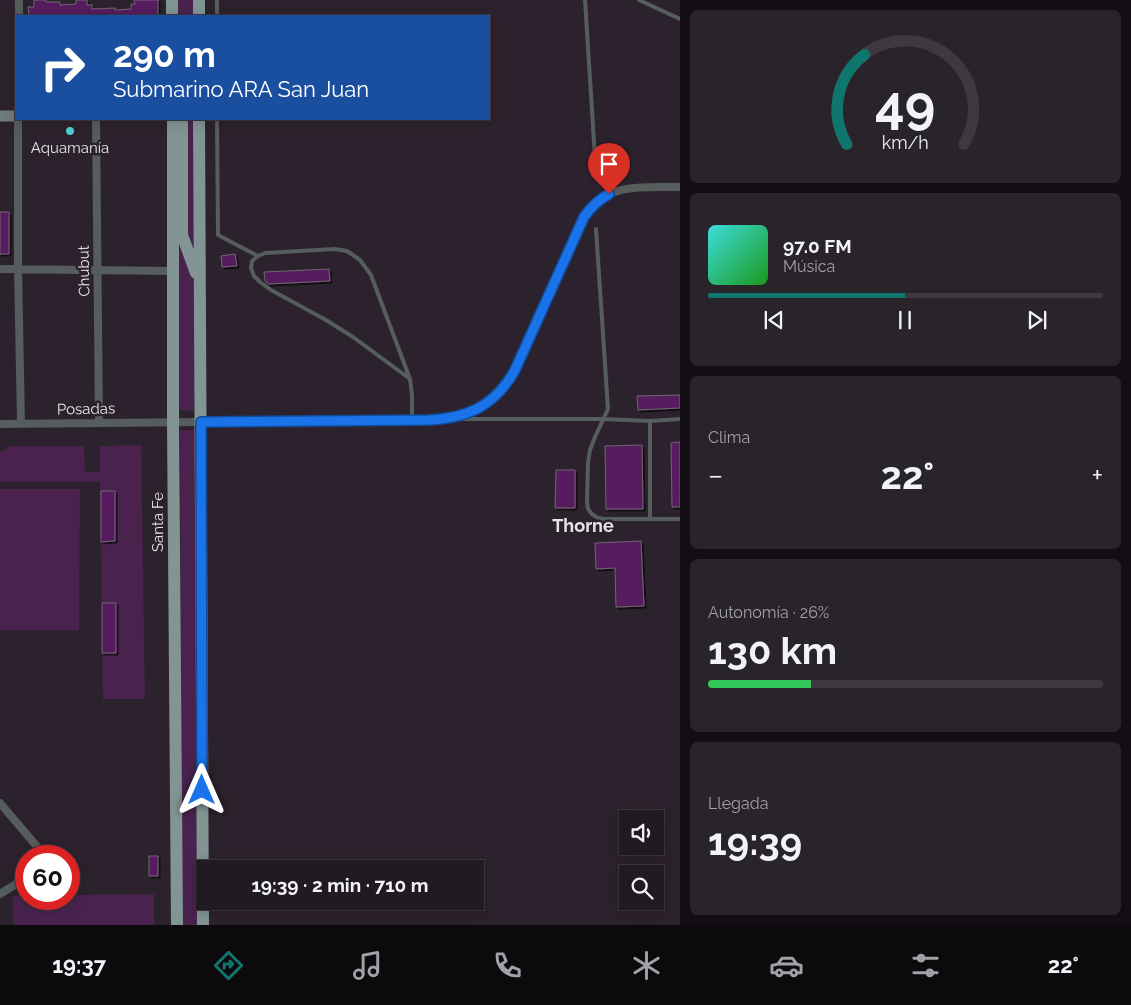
<!DOCTYPE html>
<html lang="es">
<meta charset="utf-8">
<style>
body{margin:0;font-family:Raleway,sans-serif;background:#29232a;color:#f1f3f6;height:100vh;display:flex;flex-direction:column;font-size:19px;white-space:nowrap}
*{box-sizing:border-box;margin:0}
p{font-size:16px;color:#a2a1a5}
.icon{flex:none;width:28px;height:28px;fill:none;stroke:currentColor;stroke-width:2;stroke-linecap:round;stroke-linejoin:round}
.map{position:relative;flex:1;overflow:hidden}
.details{display:flex;flex-direction:column;gap:10px;padding:10px;background:#120e13;width:451px}
.details>*{flex:none}
.hud{position:absolute;left:15px;top:15px;width:475px;height:105px;border-radius:0px;box-shadow:0 2px 12px #0003,0 0 0 1px #3e3840;background:#1a4fa0;color:#fff;overflow:hidden}
.buttons{position:absolute;left:619px;top:810px;display:grid;gap:10px}
.buttons a{display:grid;place-items:center;width:45px;height:45px;border-radius:0px;background:#211a22;box-shadow:0 2px 12px #0003,0 0 0 1px #3e3840;font-size:25px}
.speed{position:absolute;left:15px;top:845px;display:flex;gap:10px;font-size:25px;font-weight:700;text-align:center}
.speed>*{display:grid;place-content:center;width:65px;height:65px;border-radius:50%;background:#211a22;box-shadow:0 2px 12px #0003,0 0 0 1px #3e3840;line-height:1}
.speed .limit{border:8px solid #d22;background:#fff;color:#111}
.pin{position:absolute;display:grid;place-items:center;width:42px;height:42px;color:#fff;margin:-51px -21px;border-radius:50% 50% 50% 0;rotate:-45deg;box-shadow:0 0 5px #0007}
.pin .icon{rotate:45deg}
.me{position:absolute;width:55px;margin:-28px;rotate:0deg;stroke-linejoin:round;filter:drop-shadow(0 0 4px #0008)}
.turn{display:flex;align-items:center;gap:18px;height:105px;padding:0 15px;font-size:22px}
.turn .icon{width:65px;height:65px;stroke-width:2.5}
.turn b{display:block;font-size:35px;line-height:42px}
.big{font-size:38px;font-weight:700;line-height:1.1}
.details .tile{flex:1;display:flex;flex-direction:column;justify-content:center;gap:8px;min-width:0;padding:0 18px;border-radius:8px;background:#29232a}
.details .dial{align-items:center;gap:0}
.dial svg{height:130px;overflow:visible;fill:none;stroke:#3e3840;stroke-width:7;stroke-linecap:round;text-anchor:middle}
.dial text{fill:#f1f3f6;stroke:none}
.song{display:flex;align-items:center;gap:15px}
.cover{width:60px;height:60px;border-radius:8px;background:linear-gradient(135deg,hsl(180 70% 55%),hsl(120 70% 35%))}
.played{height:5px;border-radius:2px;background:linear-gradient(90deg,#0f766e 50%,#3e3840 50%)}
.keys{display:flex;justify-content:space-around;direction:ltr}
.heat{display:flex;justify-content:space-between;align-items:center;font-size:28px;direction:ltr}
.charge{height:8px;border-radius:4px;background:linear-gradient(90deg,#34c759 26%,#3e3840 0)}
.trip{position:absolute;left:196px;top:860px;width:288px;height:50px;border-radius:0px;background:#211a22;box-shadow:0 2px 12px #0003,0 0 0 1px #3e3840;font-weight:700;line-height:50px;text-align:center}
.tabs{display:flex;height:80px;justify-content:space-around;align-items:center;background:#0d0a0e;color:#a2a1a5}
.tabs .icon{width:35px;height:35px}
.tabs .selected{color:#0f766e}
.tabs b{font-size:22px;color:#f1f3f6}
main{display:flex;flex:1;min-height:0}
.map>svg:first-child{display:block}
</style>
<main>
<div class="map">
<svg width="680" height="925" viewBox="0 0 680 925">
<defs>
<filter id="shadow"><feDropShadow dx="2" dy="2" stdDeviation="0" flood-color="#0009"/></filter>
</defs>
<rect width="100%" height="100%" fill="#2c222d"/>
<path fill="#49234e" d="M 177,0 L 193,0 L 193,16 L 177,16 Z
M 185,119 L 193,119 L 194,259 L 186,237 Z
M 179,247 L 194,280 L 194,411 L 179,410 Z
M 180,430 L 195,430 L 197,925 L 182,925 Z
M 141,445 L 145,699 L 103,699 L 100,482 L 0,482 L 0,452 L 10,446 L 84,446 L 85,472 L 100,472 L 100,446 Z
M 0,489 L 80,489 L 79,630 L 0,630 Z
M 154,894 L 154,925 L 13,925 L 13,896 L 26,896 L 26,899 L 69,899 L 69,895 Z"/>
<path fill="#561c5e" stroke="#726673" filter="url(#shadow)" d="M 34,0 L 46,0 L 46,2 L 60,2 L 60,5 L 76,4 L 76,0 L 87,0 L 87,5 L 92,5 L 92,9 L 115,8 L 115,10 L 131,9 L 131,4 L 135,4 L 134,0 L 158,0 L 158,16 L 33,16 L 33,14 L 29,15 L 28,7 L 34,7 Z
M 0,212 L 9,212 L 9,254 L 0,254 Z
M 235,254 L 237,266 L 222,267 L 221,256 Z
M 329,269 L 330,281 L 269,284 L 265,281 L 264,272 Z
M 680,395 L 680,408 L 638,410 L 637,396 Z
M 680,442 L 680,507 L 672,507 L 671,443 Z
M 642,445 L 643,509 L 606,509 L 605,446 Z
M 556,470 L 575,470 L 575,508 L 555,508 Z
M 101,491 L 115,491 L 115,541 L 101,542 Z
M 641,541 L 644,606 L 616,607 L 615,568 L 596,569 L 595,543 Z
M 102,603 L 116,603 L 116,653 L 102,653 Z
M 149,856 L 158,856 L 158,876 L 149,876 Z"/>
<g fill="none" stroke-linecap="round" stroke-linejoin="round">
<path stroke="#555d5d" stroke-width="4" d="M 217,0 L 217,16
M 585,0 L 596,174
M 639,0 L 680,19
M 217,119 L 218,235 L 258,256
M 596,229 L 608,409 L 595,437 L 590,450 L 588,462 L 587,502 L 588,509 L 592,514 L 598,518 L 604,519 L 680,519
M 410,379 L 353,337 L 326,320 L 271,290 L 260,282 L 254,276 L 251,268 L 252,261 L 258,256 L 265,253 L 335,249 L 347,251 L 360,260 L 371,275 L 410,379 L 412,395 L 412,420
M 455,419 L 603,419 L 650,421 L 680,419
M 650,421 L 650,519"/>
<path stroke="#555d5d" stroke-width="8" d="M 19,0 L 19,16
M 18,119 L 18,269 L 21,423
M 96,119 L 99,422
M 0,269 L 173,271
M 0,424 L 412,420 C 459,418 491,414 515,370 L 577,229 C 581,222 584,215 589,209 C 611,182 649,188 680,187
M 0,803 L 40,850 L 40,856
M 0,894 L 26,878"/>
<path stroke="#6e7c7c" stroke-width="11" d="M 0,116 L 16,116"/>
<path stroke="#829494" stroke-width="12" d="M 172,0 L 172,16
M 199,16 L 199,0
M 173,119 L 173,422 L 177,925
M 181,119 L 182,124 L 182,235 L 196,273
M 199,119 L 203,925"/>
</g>
<g fill="none" stroke-linecap="round" stroke-linejoin="round">
<defs>
<path id="route" d="M 202,790 L 201,422 L 428,420 C 468,418 495,406 515,370 L 584,217 C 591,207 598,200 609,194"/>
</defs>
<use href="#route" stroke="#114b97" stroke-width="12"/>
<use href="#route" stroke="#1a73e8" stroke-width="9"/>
</g>
<circle fill="#51ccd1" stroke="#2c222d" stroke-width="2" cx="70" cy="131" r="5"/>
<g text-anchor="middle" stroke-width="5" stroke-linejoin="round" paint-order="stroke">
<g font-size="15" fill="#e8e2e9" stroke="#2c222d">
<text x="70" y="153">Aquamanía</text>
</g>
<g font-size="15" fill="#e8e2e9" stroke="#2c222d">
<text transform="translate(84 271) rotate(-91)" y="5">Chubut</text>
<text transform="translate(86 409) rotate(-1)" y="5">Posadas</text>
<text transform="translate(158 522) rotate(-90)" y="5">Santa Fe</text>
</g>
<g font-size="18" font-weight="bold" fill="#e8e2e9" stroke="#2c222d">
<text x="583" y="532">Thorne</text>
</g>
</g>
</svg>
<div class="buttons">
<a><svg class="icon" aria-label="sound" viewBox="0 0 24 24"><path d="M4 9h4l5-4v14l-5-4H4zM17 9q2 3 0 6"/></svg></a>
<a><svg class="icon" aria-label="search" viewBox="0 0 24 24"><circle cx="10" cy="10" r="6"/><path d="M15 15l6 6"/></svg></a>
</div>
<div class="speed"><div class="limit">60</div></div>
<div class="pin" style="left:609px;top:194px;background:#d93025"><svg class="icon" aria-label="arrive" viewBox="0 0 24 24"><path d="M6 21V4h12l-3 4 3 4H6"/></svg></div>
<svg class="me" style="left:202px;top:790px" viewBox="-20 -20 40 40"><path d="M0-17L14 15 0 8-14 15z" fill="#1a73e8" stroke="#fff" stroke-width="4"/></svg>
<div class="trip">19:39 · 2 min · 710 m</div>
<div class="hud">
<div class="turn"><svg class="icon" aria-label="right" viewBox="0 0 24 24"><path d="M7 20v-9h11M14 6l5 5-5 5"/></svg><div><b>290 m</b>Submarino ARA San Juan</div></div>
</div>
</div>
<section class="details">
<div class="tile dial"><svg viewBox="0 0 100 80">
<path d="M14 69A42 42 0 1 1 86 69"/>
<path d="M14 69A42 42 0 0 1 25 14" stroke="#0f766e"/>
<text x="50" y="56" font-size="32" font-weight="700">49</text>
<text x="50" y="72" font-size="11">km/h</text>
</svg></div>
<div class="tile">
<div class="song"><i class="cover"></i><div><b>97.0 FM</b><p>Música</p></div></div>
<div class="played"></div>
<div class="keys"><svg class="icon" aria-label="previous" viewBox="0 0 24 24"><path d="M18 5L8 12l10 7zM5 5v14"/></svg><svg class="icon" aria-label="pause" viewBox="0 0 24 24"><path d="M8 5v14M16 5v14"/></svg><svg class="icon" aria-label="next" viewBox="0 0 24 24"><path d="M6 5l10 7-10 7zM19 5v14"/></svg></div>
</div>
<div class="tile"><p>Clima</p>
<div class="heat"><a>−</a><b class="big">22°</b><a>+</a></div>
</div>
<div class="tile"><p>Autonomía · 26%</p><b class="big">130 km</b><div class="charge"></div></div>
<div class="tile"><p>Llegada</p><b class="big">19:39</b></div>
</section>
</main>
<nav class="tabs">
<b>19:37</b>
<svg class="icon selected" aria-label="directions" viewBox="0 0 24 24"><path d="M12 3l9 9-9 9-9-9zM9 14v-3h6M13 9l2 2-2 2"/></svg>
<svg class="icon" aria-label="music" viewBox="0 0 24 24"><path d="M9 18V5l10-2v13"/><circle cx="6" cy="18" r="3"/><circle cx="16" cy="16" r="3"/></svg>
<svg class="icon" aria-label="phone" viewBox="0 0 24 24"><path d="M5 4h4l2 5-3 2q2 4 5 5l2-3 5 2v4C11 20 4 13 5 4z"/></svg>
<svg class="icon" aria-label="climate" viewBox="0 0 24 24"><path d="M12 3v18M4 7l16 10M4 17L20 7"/></svg>
<svg class="icon" aria-label="car" viewBox="0 0 24 24"><path d="M5 17H2v-5l4-1 3-4h7l3 4 3 1v5h-3M9 17h6M6 11h13"/><circle cx="7" cy="17" r="2"/><circle cx="17" cy="17" r="2"/></svg>
<svg class="icon" aria-label="filters" viewBox="0 0 24 24"><path d="M4 7h16M4 17h16"/><circle cx="9" cy="7" r="2"/><circle cx="15" cy="17" r="2"/></svg>
<b>22°</b>
</nav>
